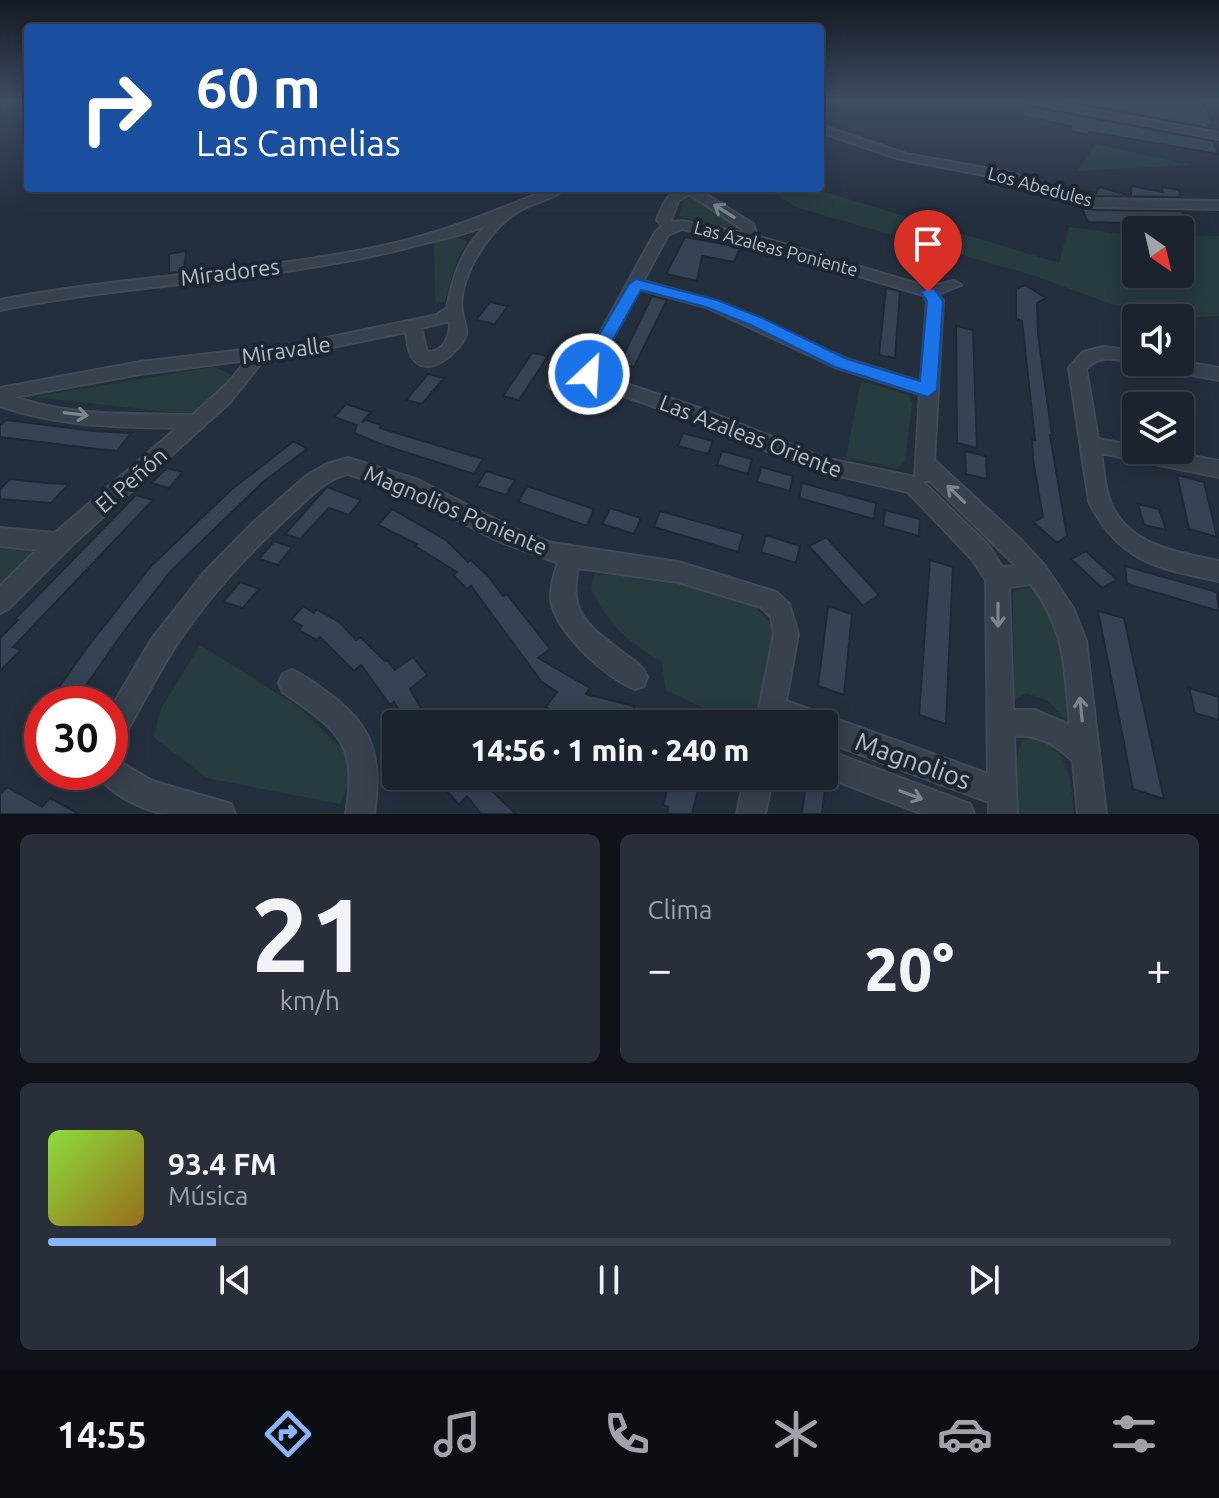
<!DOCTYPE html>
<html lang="es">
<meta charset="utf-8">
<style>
body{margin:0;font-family:Ubuntu,sans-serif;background:#282f3a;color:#f1f3f6;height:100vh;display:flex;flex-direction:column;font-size:30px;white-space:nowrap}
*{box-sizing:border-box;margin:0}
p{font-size:26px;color:#a0a4aa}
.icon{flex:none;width:44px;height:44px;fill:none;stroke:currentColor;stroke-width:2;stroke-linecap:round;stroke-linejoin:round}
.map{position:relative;height:814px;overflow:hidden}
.drawer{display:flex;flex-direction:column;gap:20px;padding:20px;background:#0f1319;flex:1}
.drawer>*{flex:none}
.guide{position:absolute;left:24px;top:24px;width:800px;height:168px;border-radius:8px;box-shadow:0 4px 20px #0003,0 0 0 2px #39404a;background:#1a4fa0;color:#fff;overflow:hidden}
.needle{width:52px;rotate:146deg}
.fabs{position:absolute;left:1122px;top:216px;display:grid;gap:16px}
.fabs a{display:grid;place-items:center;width:72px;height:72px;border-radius:8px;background:#1b232e;box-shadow:0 4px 20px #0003,0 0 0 2px #39404a;font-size:40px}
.speed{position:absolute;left:24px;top:686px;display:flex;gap:16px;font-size:40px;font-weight:700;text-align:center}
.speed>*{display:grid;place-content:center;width:104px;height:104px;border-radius:50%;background:#1b232e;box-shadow:0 4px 20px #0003,0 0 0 2px #39404a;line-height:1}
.speed .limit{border:12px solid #d22;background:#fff;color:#111}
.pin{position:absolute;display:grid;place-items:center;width:68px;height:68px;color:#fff;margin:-82px -34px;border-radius:50% 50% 50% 0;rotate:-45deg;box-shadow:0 0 8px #0007}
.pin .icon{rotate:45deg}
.me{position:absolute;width:88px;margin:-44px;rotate:25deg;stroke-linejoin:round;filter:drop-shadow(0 0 6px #0008)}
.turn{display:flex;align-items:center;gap:28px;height:168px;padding:0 40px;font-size:36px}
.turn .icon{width:104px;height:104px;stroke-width:2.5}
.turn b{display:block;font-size:56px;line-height:68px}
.big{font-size:60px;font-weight:800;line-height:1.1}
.drawer .card{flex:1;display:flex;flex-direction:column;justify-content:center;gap:12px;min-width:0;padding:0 28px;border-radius:12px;background:#282f3a}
.drawer .dial{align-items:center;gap:0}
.dial b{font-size:104px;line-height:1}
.song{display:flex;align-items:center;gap:24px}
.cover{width:96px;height:96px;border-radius:12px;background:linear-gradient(135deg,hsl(90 70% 55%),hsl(40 70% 35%))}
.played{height:8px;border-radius:4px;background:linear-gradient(90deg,#8ab4f8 15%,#39404a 15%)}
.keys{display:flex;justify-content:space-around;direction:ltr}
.heat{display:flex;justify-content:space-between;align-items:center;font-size:44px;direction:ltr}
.drawer .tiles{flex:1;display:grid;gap:20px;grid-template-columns:1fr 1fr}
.card:last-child{grid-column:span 2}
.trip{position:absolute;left:382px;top:710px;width:456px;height:80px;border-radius:8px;background:#1b232e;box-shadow:0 4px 20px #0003,0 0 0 2px #39404a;font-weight:800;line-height:80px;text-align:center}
.menu{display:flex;height:128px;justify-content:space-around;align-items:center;background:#0b0e12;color:#a0a4aa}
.menu .icon{width:56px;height:56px}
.menu .on{color:#8ab4f8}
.menu b{font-size:36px;color:#f1f3f6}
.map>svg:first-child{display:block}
</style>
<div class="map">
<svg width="1219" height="814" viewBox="0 0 1219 814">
<rect width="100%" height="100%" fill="#242f3e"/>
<path fill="#263c3f" d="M 1096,144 L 1191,165 L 1077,171 Z
M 764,188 L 812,188 L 1059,263 L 1069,227 L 1136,236 L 1136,274 L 1180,274 L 1180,236 L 1219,236 L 1219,316 L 1182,318 L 1111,304 L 1032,275 L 798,208 Z
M 685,197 L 696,197 L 738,227 L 736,230 L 678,216 Z
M 456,237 L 467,241 L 456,262 L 445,301 L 435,305 L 434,243 Z
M 214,367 L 230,374 L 227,388 L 196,415 L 34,397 Z
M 861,381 L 908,395 L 912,403 L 905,462 L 896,468 L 846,457 Z
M 0,548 L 35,553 L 0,595 Z
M 641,574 L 707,588 L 754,606 L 777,631 L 760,724 L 738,724 L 665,690 L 662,663 C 627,640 610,627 591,589 L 594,575 Z
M 1037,585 L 1058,624 L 1071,726 L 1048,701 L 1026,693 L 1014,701 L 1013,592 Z
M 200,645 L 296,705 L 348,754 L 349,783 L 340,804 L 207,778 L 153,737 L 162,707 Z
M 1038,737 C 1073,758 1069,776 1074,814 L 1018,814 L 1015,761 L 1022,741 Z"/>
<path fill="#364354" stroke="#1f2835" stroke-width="2" d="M 1056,100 L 1202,100 L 1213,125 L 1208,125 L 1209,128 Z
M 1024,105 L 1213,141 L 1218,154 L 1089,132 L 1088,135 L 1070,131 L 1071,126 L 1021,116 Z
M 1071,186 L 1096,193 L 1099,187 L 1131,196 L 1131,186 L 1163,192 L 1162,187 L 1179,190 L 1180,197 L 1095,196 Z
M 1081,206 L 1094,210 L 1182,211 L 1185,225 L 1088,222 Z
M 685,237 L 740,247 L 740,248 L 734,262 L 702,256 L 697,281 L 666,274 Z
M 186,251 L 184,272 L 169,273 L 169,254 Z
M 1025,285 L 1046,298 L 1037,303 L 1038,335 L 1052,435 L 1050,435 L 1067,536 L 1057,543 L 1033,522 L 1043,517 L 1033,460 L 1032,439 L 1035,440 L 1022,321 L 1016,319 L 1016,289 Z
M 886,288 L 900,291 L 895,358 L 879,355 Z
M 652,296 L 667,300 L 634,367 L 619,364 Z
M 490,302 L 508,306 L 495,324 L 476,320 Z
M 956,326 L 973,330 L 977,448 L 957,443 Z
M 532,353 L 548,356 L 519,400 L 503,396 Z
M 428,374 L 444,378 L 422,404 L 406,400 Z
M 346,404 L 371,412 L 362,422 L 366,420 L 381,425 L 380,428 L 483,459 L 474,474 L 383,445 L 354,433 L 357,425 L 334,417 Z
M 6,420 L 94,431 L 131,433 L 117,451 L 97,449 L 0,437 L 0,425 Z
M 683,433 L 713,441 L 708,454 L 678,446 Z
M 294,441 L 307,449 L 263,482 L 170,572 L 122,634 L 73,704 L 47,704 L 86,649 L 152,565 L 232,489 Z
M 722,451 L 752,459 L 748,474 L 717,465 Z
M 965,451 L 986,456 L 987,479 L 966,474 Z
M 761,467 L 793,476 L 790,491 L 757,482 Z
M 167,468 L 183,472 L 169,488 L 151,483 Z
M 486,471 L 515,480 L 506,495 L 477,486 Z
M 1177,475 L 1204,482 L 1217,537 L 1189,529 Z
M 10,479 L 46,483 L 69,484 L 51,503 L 0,499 L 0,489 Z
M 802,483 L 876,503 L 874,519 L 799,498 Z
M 527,486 L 594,509 L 587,526 L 518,502 Z
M 327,487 L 361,500 L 349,515 L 329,508 L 300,539 L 285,534 Z
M 136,495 L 153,500 L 13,647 L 21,650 L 0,671 L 0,638 L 18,620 L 15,619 Z
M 1138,504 L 1159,509 L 1166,530 L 1144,525 Z
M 610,508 L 641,518 L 634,534 L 602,524 Z
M 392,509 L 446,540 L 468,562 L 471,560 L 489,577 L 503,596 L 507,594 L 550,649 L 538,658 L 590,688 L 586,694 L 634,706 L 630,724 L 602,724 L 603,721 L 573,712 L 567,722 L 546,707 L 557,692 L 541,681 L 471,586 L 467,589 L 453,575 L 457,572 L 415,546 L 417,544 L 378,525 Z
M 885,510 L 920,519 L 919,536 L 883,526 Z
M 660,511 L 743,534 L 738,552 L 654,527 Z
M 766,535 L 800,546 L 796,563 L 761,552 Z
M 826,537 L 857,571 L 879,595 L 863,606 L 809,546 Z
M 274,541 L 292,547 L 278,565 L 259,559 Z
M 1086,551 L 1117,580 L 1102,588 L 1071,559 Z
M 930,560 L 953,567 L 946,724 L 919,715 Z
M 1125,566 L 1217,592 L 1219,611 L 1127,584 Z
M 240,582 L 259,589 L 243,608 L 223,602 Z
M 303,606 L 314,613 L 316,609 L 339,622 L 356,640 L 360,637 L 385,661 L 387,660 L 395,670 L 413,657 L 427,675 L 410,689 L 430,724 L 407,724 L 394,702 L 390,705 L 361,665 L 354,671 L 320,637 L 317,640 L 299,630 L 302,626 L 291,620 Z
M 828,606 L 852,614 L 844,695 L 818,686 Z
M 1098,611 L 1124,618 L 1164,799 L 1133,789 Z
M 1189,688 L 1219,697 L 1219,720 L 1195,713 Z
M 448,776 L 476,776 L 516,814 L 481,814 L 467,796 L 459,805 L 441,784 Z
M 671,776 L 699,786 L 692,814 L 667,814 L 668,807 L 663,805 Z
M 806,781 L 825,789 L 822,814 L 802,814 Z
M 7,787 L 42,807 L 50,798 L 79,814 L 0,814 L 0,794 Z"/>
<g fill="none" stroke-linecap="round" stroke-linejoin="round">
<defs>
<path id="street" d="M 1016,100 L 1039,100 L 1219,133 L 1219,139 Z
M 820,125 L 906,154 L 1007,172 L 1095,199 L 1219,201 L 1219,209 L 1094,207 L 1005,179 L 900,159 L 820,132 Z
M 551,188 L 567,188 C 553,200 533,202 517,212 C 490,229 457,277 462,311 C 463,320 467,325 466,335 C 459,352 427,381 412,357 C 408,350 407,339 406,332 L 303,353 L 265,358 L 230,402 L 74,543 L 8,609 L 0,613 L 0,586 L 37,550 L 0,546 L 0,528 L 55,533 L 177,428 C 118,427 56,426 0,406 L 0,388 L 140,362 L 303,343 L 437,315 L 447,308 C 453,276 462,248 487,225 C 463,236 435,240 410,247 C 276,282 135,282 0,310 L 0,300 C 123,276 250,273 373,248 C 435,236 492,213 551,188 ZM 450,321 C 451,337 443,353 427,352 L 421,328 ZM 247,360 L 228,383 L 193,415 C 135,414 70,417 15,397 L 140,374 Z
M 681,188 L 696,188 L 753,224 L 757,236 L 928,287 L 954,281 L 961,285 L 938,294 L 943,301 L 934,460 L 1020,539 L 1045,566 L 1073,608 L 1086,641 L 1106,814 L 1078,814 L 1073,761 C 1056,745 1039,734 1014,736 L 1017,814 L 989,814 L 989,802 L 824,741 L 824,724 L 756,724 L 774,634 L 771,617 L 761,607 L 678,582 L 578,568 C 567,615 591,628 626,655 C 635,662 643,666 647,677 L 644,686 L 635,689 C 606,678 556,632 551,600 C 550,588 554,575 558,563 L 494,539 L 404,492 L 348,474 C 326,478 309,498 293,512 C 246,555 201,604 168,658 C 151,686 136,716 119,744 L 110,748 L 110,710 L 152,639 L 204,573 L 253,523 L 305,477 L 327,464 L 348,458 L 418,480 L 510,527 L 552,543 L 678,562 L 776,592 L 789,604 L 798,634 L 786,701 L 988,774 L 986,580 L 972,559 L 908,492 L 814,470 L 693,420 L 590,384 L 557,392 L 548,386 L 551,382 L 582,374 L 582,366 L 655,233 L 662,226 L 657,220 C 662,207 667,194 681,188 ZM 689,194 L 742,229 L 743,233 L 682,221 L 672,222 L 671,220 L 678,201 ZM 682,229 L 748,243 L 923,295 L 927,301 L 921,382 L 847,359 L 716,301 L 643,281 L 668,235 ZM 639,289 L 706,307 L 835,367 L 920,394 L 915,477 L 824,458 L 705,410 L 599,375 L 598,366 ZM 929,480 L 1016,566 L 1002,567 L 988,545 L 923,482 ZM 1031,584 C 1067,632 1064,668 1070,725 L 1035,710 L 1013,710 L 1009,587 Z
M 1104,347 L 1136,351 L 1138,362 C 1119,361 1101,352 1086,369 L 1098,439 L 1136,446 L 1136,450 L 1159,450 L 1219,461 L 1219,477 L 1101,453 C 1104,469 1104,489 1111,504 C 1129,546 1179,553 1219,561 L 1219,581 C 1157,568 1119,562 1089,501 L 1069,368 L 1083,352 Z
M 1180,361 L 1219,368 L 1219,380 L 1155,368 L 1147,362 Z
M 292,670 C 306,676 317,685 329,694 C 375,727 382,760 374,814 L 346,814 C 358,742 339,731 283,692 L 279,683 L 283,674 Z
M 824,749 L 970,804 L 974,814 L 923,814 L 823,776 Z
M 110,756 L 152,781 L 231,804 L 235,814 C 213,814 187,814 165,814 C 143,810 106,793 97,772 L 110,772 Z
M 745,776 L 773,776 L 765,814 L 737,814 Z"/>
</defs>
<use href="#street" stroke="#414a57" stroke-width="4"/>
<use href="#street" fill="#38414e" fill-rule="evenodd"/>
</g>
<defs><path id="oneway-shaft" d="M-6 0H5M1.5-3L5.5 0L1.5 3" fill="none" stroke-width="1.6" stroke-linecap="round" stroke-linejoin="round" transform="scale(2)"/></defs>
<g stroke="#7c8592">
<use href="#oneway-shaft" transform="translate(724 211) rotate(-148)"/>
<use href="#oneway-shaft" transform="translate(76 414) rotate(7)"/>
<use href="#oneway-shaft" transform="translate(956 494) rotate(-136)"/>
<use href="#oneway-shaft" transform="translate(998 615) rotate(90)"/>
<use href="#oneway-shaft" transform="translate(1081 709) rotate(-96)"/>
<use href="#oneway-shaft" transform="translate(911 795) rotate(21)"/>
</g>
<linearGradient id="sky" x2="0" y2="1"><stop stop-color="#141a22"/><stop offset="0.47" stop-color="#3f4d63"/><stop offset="1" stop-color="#3f4d63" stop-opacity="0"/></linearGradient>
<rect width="1219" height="214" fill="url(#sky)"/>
<path fill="#1a73e8" stroke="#114b97" stroke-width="2" d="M 636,279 L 717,300 L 762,318 L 847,359 L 920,381 L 927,301 L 921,292 L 928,288 L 934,289 L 943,301 L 937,390 L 928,397 L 835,367 L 751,325 L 706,307 L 641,290 L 598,366 L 595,378 L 582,378 L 581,366 L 629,284 Z"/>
<g text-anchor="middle" stroke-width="8" stroke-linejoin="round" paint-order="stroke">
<g font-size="18" fill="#b4bcc9" stroke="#1d2633">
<text transform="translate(1040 187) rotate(15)" y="6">Los Abedules</text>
<text transform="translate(776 249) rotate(15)" y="6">Las Azaleas Poniente</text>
</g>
<g font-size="22" fill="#b4bcc9" stroke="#1d2633">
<text transform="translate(230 272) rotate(-7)" y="8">Miradores</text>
<text transform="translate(286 350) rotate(-8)" y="8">Miravalle</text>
<text transform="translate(751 436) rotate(21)" y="8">Las Azaleas Oriente</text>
<text transform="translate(131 480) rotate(-41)" y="8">El Peñón</text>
<text transform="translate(456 510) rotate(23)" y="8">Magnolios Poniente</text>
</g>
<g font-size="26" fill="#b4bcc9" stroke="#1d2633">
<text transform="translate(913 761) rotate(20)" y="9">Magnolios</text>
</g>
</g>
</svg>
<div class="fabs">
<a><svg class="needle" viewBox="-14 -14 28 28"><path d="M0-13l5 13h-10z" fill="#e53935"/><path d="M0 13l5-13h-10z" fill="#a0a4aa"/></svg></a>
<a><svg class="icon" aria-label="sound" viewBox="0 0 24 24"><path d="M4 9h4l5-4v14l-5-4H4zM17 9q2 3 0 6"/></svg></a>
<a><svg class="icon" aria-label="layers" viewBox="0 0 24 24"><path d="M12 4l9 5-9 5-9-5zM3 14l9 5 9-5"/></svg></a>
</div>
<div class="speed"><div class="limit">30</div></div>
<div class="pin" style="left:928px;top:292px;background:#d93025"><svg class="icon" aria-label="arrive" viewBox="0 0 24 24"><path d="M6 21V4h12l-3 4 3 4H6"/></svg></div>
<svg class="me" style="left:589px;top:374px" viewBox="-20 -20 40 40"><circle r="17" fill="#1a73e8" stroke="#fff" stroke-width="3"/><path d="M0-11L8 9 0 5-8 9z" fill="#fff"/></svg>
<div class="trip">14:56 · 1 min · 240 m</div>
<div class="guide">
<div class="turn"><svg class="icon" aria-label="right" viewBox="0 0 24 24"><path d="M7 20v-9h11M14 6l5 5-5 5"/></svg><div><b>60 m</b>Las Camelias</div></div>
</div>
</div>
<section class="drawer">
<div class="tiles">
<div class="card dial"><b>21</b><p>km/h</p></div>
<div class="card"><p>Clima</p>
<div class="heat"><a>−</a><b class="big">20°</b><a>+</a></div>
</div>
<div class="card">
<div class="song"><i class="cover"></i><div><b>93.4 FM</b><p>Música</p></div></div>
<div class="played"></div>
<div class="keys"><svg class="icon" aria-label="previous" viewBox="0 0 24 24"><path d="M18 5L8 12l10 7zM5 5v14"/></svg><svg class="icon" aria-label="pause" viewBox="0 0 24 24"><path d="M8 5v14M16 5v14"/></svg><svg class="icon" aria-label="next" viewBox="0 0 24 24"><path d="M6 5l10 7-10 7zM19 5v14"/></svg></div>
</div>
</div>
</section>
<nav class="menu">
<b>14:55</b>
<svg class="icon on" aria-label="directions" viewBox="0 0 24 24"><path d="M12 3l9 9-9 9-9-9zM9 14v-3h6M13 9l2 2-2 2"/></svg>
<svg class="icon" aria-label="music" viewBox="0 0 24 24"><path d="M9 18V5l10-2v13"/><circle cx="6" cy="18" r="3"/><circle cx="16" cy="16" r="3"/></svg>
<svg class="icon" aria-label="phone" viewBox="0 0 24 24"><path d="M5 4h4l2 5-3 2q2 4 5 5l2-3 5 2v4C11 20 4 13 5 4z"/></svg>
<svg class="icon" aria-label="climate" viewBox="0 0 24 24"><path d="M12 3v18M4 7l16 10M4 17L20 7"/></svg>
<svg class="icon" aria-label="car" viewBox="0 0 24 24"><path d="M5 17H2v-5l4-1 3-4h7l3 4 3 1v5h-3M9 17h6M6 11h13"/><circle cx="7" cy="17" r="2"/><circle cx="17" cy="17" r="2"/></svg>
<svg class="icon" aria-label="filters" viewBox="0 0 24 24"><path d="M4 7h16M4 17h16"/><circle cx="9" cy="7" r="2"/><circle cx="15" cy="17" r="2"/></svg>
</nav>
